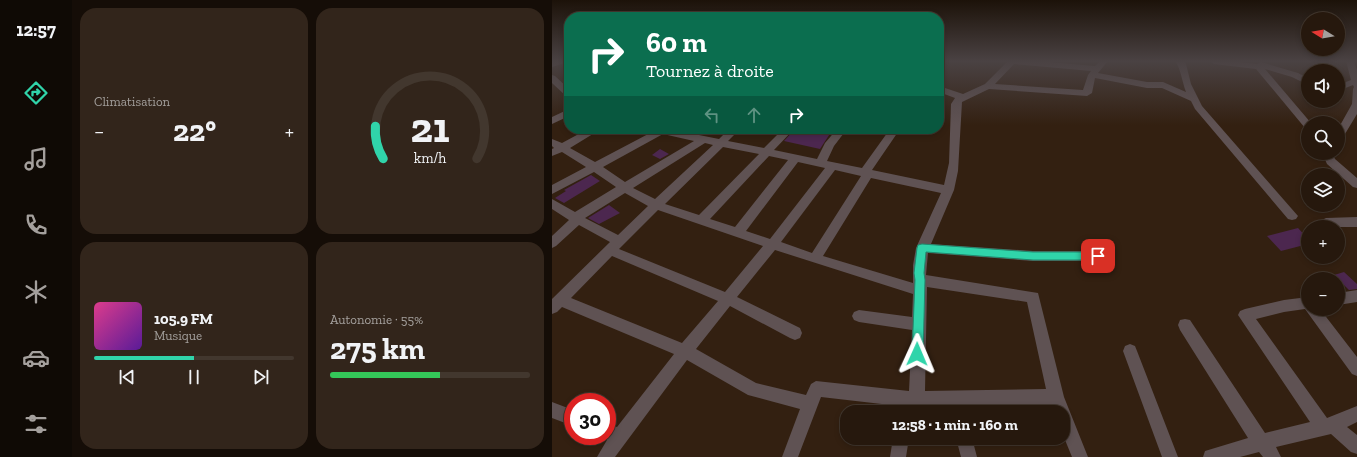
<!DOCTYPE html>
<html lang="fr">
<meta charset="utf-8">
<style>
body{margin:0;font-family:"Zilla Slab",serif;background:#32251b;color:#f1f3f6;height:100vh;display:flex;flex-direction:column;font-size:15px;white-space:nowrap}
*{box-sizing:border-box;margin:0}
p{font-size:13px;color:#a4a09d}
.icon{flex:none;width:22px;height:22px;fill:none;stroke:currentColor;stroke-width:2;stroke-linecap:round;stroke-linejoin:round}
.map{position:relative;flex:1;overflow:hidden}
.side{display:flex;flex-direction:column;gap:8px;padding:8px;background:#150d07;width:480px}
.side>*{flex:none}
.top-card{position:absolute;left:12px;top:12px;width:380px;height:122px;border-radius:16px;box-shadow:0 2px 6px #0003,0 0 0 1px #42372e;background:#0b6e4f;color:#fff;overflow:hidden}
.needle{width:26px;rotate:281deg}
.controls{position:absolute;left:749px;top:12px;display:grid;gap:8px}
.controls a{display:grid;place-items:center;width:44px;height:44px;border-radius:50%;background:#26180d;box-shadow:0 2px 6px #0003,0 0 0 1px #42372e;font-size:20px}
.speed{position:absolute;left:12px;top:393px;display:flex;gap:8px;font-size:20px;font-weight:700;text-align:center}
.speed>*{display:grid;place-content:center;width:52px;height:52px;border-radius:50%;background:#26180d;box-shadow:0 2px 6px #0003,0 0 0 1px #42372e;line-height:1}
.speed .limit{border:6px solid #d22;background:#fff;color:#111}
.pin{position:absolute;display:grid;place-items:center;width:34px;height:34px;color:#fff;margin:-17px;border-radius:8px;box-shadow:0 2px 6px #0006}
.me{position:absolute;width:44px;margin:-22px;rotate:1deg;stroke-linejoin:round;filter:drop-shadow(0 0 3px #0008)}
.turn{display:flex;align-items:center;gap:14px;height:84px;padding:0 16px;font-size:18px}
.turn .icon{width:52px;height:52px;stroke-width:2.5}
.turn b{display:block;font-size:28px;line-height:34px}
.lanes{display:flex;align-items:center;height:38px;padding:0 16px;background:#0003;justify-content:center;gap:20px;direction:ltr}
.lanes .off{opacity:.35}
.big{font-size:30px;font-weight:700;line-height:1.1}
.side .widget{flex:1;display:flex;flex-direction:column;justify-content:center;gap:6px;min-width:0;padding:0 14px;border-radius:16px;background:#32251b}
.side .dial{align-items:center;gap:0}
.dial svg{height:104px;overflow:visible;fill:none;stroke:#42372e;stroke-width:7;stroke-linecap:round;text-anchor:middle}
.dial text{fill:#f1f3f6;stroke:none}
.song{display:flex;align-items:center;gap:12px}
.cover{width:48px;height:48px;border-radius:6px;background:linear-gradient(135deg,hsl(330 70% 55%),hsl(270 70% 35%))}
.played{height:4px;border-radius:2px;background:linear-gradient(90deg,#30d4aa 50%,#42372e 50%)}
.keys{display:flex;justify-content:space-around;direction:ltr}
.heat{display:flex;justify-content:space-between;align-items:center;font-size:22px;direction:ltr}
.charge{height:6px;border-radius:3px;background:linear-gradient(90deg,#34c759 55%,#42372e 0)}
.side .tiles{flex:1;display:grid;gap:8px;grid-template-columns:repeat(2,1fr)}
.trip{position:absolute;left:288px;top:405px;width:230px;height:40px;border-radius:16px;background:#26180d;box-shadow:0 2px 6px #0003,0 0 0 1px #42372e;font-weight:700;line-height:40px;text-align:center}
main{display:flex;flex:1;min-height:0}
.dock{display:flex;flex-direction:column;width:72px;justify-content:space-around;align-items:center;background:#0f0a05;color:#a4a09d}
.dock .icon{width:28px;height:28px}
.dock .current{color:#30d4aa}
.dock b{font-size:18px;color:#f1f3f6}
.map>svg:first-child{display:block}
</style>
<main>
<nav class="dock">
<b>12:57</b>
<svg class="icon current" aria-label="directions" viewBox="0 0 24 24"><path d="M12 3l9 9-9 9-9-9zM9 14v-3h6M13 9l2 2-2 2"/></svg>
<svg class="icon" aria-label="music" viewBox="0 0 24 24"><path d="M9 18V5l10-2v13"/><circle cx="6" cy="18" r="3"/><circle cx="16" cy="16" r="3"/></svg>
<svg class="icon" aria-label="phone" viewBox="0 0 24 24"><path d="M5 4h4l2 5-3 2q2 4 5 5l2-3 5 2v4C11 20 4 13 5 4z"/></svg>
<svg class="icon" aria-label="climate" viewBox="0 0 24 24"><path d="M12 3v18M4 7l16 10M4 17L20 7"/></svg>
<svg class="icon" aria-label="car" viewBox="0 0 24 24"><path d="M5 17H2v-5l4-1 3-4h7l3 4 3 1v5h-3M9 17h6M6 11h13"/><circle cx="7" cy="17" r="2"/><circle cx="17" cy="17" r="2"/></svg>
<svg class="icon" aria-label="filters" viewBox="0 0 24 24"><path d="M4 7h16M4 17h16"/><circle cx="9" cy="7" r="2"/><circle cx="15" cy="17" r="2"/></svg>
</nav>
<section class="side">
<div class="tiles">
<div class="widget"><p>Climatisation</p>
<div class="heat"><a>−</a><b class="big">22°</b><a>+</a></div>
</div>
<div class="widget dial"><svg viewBox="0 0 100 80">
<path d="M14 69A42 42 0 1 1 86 69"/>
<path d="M14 69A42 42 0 0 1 8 44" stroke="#30d4aa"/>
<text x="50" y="56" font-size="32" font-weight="700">21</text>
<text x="50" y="72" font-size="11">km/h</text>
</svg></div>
<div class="widget">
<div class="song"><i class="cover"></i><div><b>105.9 FM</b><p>Musique</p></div></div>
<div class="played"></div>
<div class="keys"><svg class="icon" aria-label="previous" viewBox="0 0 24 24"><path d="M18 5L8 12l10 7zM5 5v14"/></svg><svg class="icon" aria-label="pause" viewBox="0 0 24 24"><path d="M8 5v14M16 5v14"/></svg><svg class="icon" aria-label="next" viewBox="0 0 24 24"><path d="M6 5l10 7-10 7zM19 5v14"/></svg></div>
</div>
<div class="widget"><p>Autonomie · 55%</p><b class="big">275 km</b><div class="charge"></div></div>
</div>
</section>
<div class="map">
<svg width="805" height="457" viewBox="0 0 805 457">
<rect width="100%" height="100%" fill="#332011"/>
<path fill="#4c274f" d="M 243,129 L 281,129 L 268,149 L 232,141 Z
M 108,149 L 117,154 L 108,159 L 100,155 Z
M 39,175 L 48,181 L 12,203 L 3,198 L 14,191 L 12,190 Z
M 57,205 L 68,213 L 47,224 L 36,218 Z
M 746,228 L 756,239 L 756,244 L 729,251 L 715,236 Z
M 792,272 L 805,284 L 805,289 L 797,290 L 782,275 Z"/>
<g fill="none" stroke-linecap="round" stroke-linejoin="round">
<path fill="#5f5253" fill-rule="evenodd" d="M 0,61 L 14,61 L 13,63 L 0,67 Z
M 456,61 L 485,61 L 543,66 L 548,61 L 556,61 L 546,73 L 595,82 L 611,82 L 634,92 C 630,82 629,69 623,61 L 632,61 L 634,64 L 639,84 L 650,106 L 746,216 L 744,219 L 740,220 L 736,219 L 643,109 L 639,101 L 610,88 L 595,88 L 543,78 L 540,93 L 535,96 L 437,89 L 410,102 L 406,171 L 402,190 L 379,244 L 481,251 L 546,251 L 550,252 L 552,256 L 550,260 L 546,261 L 481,261 L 376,253 L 374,275 L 486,293 L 512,397 L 536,457 L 520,457 L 511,435 L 511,412 L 502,412 L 499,405 L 411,406 L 413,412 L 397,412 L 395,406 L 362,407 L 361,412 L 345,412 L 347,406 L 269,397 L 246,457 L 230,457 L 248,409 L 196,395 L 135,360 L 63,457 L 45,457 L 55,440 L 48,436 L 55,436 L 55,424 L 65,427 L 122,354 L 10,307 L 5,312 L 0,314 L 0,299 L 58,242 L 27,225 L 4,246 L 0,248 L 0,236 L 17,220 L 0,209 L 0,199 L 23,212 L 64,187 L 42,172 L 0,194 L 0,185 L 34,167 L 10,152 L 0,156 L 0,149 L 2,148 L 0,146 L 0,139 L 10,143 L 36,129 L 49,129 L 18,148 L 43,162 L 100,132 L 97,129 L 117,129 L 167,139 L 177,129 L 188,129 L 176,141 L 212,148 L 231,129 L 242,129 L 222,150 L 265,159 L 273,143 L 285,129 L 295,129 L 282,146 L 275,161 L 310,168 L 338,129 L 348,129 L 320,170 L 392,185 L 397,163 L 399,104 L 403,98 L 387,92 L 387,86 L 411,94 L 433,84 ZM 462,64 L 539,71 L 536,75 L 531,90 L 443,84 ZM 111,134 L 142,141 L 73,182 L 51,167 ZM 153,143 L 161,145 L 103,199 L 81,188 ZM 171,147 L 207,154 L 147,215 L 113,204 ZM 217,156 L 236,160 L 183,227 L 158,219 ZM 246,162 L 273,168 L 218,239 L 194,231 ZM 283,170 L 309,176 L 260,253 L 229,242 ZM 319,178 L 389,193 L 364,248 L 361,265 L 361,283 L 271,256 ZM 73,193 L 96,206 L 66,235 L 33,218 ZM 106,210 L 211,246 L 173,292 L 67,249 ZM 223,250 L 361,294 L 360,317 L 307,310 L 302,312 L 300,316 L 302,320 L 307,322 L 360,330 L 357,391 L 264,381 L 259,384 L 254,395 L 204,383 L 144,349 L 178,306 L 238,338 L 243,340 L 248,338 L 250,333 L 248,328 L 185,297 ZM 60,256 L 166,301 L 130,343 L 19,298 ZM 375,287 L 475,302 L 494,389 L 373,391 Z
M 658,61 L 679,61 L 705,64 L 709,62 L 746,73 L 756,78 L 756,85 L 740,77 L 713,69 L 759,123 L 756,123 L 756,129 L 753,128 L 704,69 L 662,64 Z
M 794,61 L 802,61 L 805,70 L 805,114 L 790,139 L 786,140 L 786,129 L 800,104 L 801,89 L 802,87 L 801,85 L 786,91 L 786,85 L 799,80 Z
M 0,75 L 3,76 L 17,89 L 17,97 L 14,96 L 0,83 Z
M 17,109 L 17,116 L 0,124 L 0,117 Z
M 770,153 L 780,153 L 783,159 L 805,178 L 805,188 L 801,187 L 775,164 Z
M 805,217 L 805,227 L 772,227 L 768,223 L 770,220 L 774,218 Z
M 805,290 L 805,302 L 786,305 L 786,293 Z
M 756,297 L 756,309 L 768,309 L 805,357 L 805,376 L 800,374 L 753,309 L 732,312 L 704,319 L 775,418 L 805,406 L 805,422 L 795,427 L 805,435 L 805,454 L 799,452 L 779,434 L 724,447 L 729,457 L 711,457 L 707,452 L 688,457 L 651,457 L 653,451 L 696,438 L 628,330 L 626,325 L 628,320 L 633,319 L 638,320 L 713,433 L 758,422 L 686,315 L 688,311 L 693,309 L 732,300 Z
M 578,344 L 583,346 L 585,351 L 626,457 L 610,457 L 571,351 L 573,346 Z
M 0,402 L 21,410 L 21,426 L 0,418 Z
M 341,438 L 357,438 L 354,457 L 338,457 Z
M 404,438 L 420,438 L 425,457 L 409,457 Z"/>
</g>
<linearGradient id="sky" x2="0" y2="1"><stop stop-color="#1c1209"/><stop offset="0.49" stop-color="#4a4243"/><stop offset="1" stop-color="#4a4243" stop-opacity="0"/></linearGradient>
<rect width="805" height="125" fill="url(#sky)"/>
<path fill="#30d4aa" stroke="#1f8a6e" d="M 370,244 L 481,252 L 546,252 L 550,253 L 551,256 L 550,259 L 546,260 L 481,260 L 374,252 L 372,273 L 373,280 L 371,354 L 369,358 L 365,359 L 361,358 L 360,354 L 363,280 L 362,273 L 365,248 L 366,245 Z"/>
</svg>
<div class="controls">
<a><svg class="needle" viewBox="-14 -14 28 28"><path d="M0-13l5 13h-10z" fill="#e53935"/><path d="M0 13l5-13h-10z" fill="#a4a09d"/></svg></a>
<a><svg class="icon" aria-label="sound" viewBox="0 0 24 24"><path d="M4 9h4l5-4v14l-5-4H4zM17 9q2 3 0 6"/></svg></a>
<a><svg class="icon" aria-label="search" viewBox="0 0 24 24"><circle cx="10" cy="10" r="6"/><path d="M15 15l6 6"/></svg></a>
<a><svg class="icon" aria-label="layers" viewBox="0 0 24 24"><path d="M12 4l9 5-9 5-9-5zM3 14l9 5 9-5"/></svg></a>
<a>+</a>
<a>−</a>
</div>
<div class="speed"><div class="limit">30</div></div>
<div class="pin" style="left:546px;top:256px;background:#d93025"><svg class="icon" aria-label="arrive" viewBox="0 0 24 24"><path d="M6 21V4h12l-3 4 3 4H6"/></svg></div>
<svg class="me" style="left:365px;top:354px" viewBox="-20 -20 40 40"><path d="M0-17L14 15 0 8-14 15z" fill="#30d4aa" stroke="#fff" stroke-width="4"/></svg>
<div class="trip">12:58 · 1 min · 160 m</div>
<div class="top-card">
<div class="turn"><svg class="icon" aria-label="right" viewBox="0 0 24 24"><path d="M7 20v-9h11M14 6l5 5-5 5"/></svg><div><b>60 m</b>Tournez à droite</div></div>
<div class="lanes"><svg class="icon off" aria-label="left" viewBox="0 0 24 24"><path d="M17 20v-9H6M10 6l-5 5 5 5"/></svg><svg class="icon off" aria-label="ahead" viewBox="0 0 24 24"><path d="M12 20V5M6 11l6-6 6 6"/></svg><svg class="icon" aria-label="right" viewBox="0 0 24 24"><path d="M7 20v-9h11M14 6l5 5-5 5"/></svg></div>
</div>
</div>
</main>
